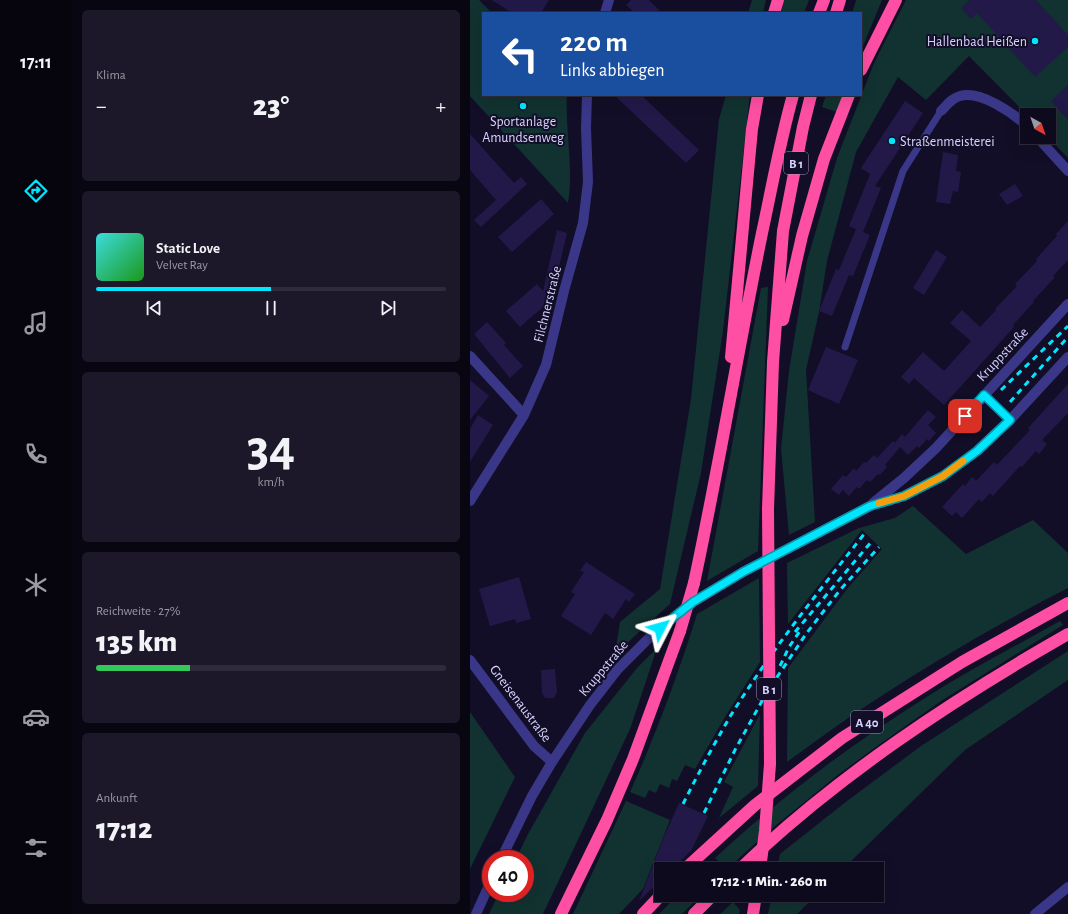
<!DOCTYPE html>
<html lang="de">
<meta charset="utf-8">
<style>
body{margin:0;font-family:"Alegreya Sans",sans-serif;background:#1c182a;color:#f1f3f6;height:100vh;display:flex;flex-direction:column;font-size:15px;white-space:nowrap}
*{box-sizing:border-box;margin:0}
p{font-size:13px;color:#9b9aa4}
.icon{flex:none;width:22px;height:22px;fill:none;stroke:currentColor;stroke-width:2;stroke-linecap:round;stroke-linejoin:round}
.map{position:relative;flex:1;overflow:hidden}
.details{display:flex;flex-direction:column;gap:10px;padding:10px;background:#080610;width:398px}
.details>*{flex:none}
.hud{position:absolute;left:12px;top:12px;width:380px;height:84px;border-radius:0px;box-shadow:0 4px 16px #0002,0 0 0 1px #2e2b3b;background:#1a4fa0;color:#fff;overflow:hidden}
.needle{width:26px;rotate:140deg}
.controls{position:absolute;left:550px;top:108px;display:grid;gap:8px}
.controls a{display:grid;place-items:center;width:36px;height:36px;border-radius:0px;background:#0e0a1d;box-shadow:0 4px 16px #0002,0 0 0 1px #2e2b3b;font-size:20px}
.speed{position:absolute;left:12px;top:850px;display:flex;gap:8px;font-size:20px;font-weight:700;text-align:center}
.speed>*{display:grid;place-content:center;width:52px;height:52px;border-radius:50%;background:#0e0a1d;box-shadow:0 4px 16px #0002,0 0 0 1px #2e2b3b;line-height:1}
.speed .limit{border:6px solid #d22;background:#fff;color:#111}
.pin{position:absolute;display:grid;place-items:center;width:34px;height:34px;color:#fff;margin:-17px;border-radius:8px;box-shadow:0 2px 6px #0006}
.me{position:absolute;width:44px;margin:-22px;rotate:51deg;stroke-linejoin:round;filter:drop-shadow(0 0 3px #0008)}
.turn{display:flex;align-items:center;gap:14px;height:84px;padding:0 12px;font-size:18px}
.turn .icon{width:52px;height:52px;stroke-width:2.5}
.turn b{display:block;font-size:28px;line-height:34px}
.big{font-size:30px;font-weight:800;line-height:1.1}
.details .tile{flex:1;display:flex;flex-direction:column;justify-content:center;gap:6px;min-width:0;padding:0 14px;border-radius:6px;background:#1c182a}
.details .dial{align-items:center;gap:0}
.dial b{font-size:52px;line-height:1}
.song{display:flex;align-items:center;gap:12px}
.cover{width:48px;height:48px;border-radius:6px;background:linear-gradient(135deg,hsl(180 70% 55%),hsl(120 70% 35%))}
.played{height:4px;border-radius:2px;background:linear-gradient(90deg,#00e6ff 50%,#2e2b3b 50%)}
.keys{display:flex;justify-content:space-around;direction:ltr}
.heat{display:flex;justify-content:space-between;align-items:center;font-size:22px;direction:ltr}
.charge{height:6px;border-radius:3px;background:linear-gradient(90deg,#34c759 27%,#2e2b3b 0)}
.trip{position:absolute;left:184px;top:862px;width:230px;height:40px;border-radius:0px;background:#0e0a1d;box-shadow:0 4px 16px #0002,0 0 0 1px #2e2b3b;font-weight:800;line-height:40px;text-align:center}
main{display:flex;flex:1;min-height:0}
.dock{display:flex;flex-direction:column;width:72px;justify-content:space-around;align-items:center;background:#06040c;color:#9b9aa4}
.dock .icon{width:28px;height:28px}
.dock .active{color:#00e6ff}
.dock b{font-size:18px;color:#f1f3f6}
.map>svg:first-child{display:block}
</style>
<main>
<nav class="dock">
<b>17:11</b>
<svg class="icon active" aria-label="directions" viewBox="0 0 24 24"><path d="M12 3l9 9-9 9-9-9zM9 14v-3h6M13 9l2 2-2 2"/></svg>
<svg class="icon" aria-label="music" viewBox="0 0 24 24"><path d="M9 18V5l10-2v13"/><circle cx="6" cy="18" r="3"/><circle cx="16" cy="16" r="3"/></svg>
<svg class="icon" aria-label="phone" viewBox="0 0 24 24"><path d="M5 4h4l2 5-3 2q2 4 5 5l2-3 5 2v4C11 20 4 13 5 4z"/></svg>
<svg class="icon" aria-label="climate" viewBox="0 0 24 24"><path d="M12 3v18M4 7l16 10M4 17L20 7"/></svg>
<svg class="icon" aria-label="car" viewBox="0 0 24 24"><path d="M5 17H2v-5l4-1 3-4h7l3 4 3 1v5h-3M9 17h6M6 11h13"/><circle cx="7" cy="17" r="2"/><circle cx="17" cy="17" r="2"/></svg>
<svg class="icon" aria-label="filters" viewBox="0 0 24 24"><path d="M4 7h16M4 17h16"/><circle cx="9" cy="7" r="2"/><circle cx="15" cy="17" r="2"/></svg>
</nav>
<section class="details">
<div class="tile"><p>Klima</p>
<div class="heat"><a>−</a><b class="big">23°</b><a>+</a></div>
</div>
<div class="tile">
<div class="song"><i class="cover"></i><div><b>Static Love</b><p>Velvet Ray</p></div></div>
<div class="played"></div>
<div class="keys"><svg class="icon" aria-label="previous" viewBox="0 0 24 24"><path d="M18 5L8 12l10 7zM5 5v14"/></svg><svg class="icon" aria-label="pause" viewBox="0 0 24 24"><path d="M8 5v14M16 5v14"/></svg><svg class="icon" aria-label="next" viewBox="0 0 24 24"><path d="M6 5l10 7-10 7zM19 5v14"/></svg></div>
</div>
<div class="tile dial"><b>34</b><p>km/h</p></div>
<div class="tile"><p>Reichweite · 27%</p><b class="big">135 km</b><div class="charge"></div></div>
<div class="tile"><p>Ankunft</p><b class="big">17:12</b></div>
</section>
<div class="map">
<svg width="598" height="914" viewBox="0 0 598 914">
<rect width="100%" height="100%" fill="#120e27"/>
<path fill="#113230" d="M 0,0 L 9,0 L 22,13 L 13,13 L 13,95 L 97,95 C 95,131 104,168 98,203 L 0,96 Z
M 282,0 L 296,0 L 293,13 L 278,13 Z
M 314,0 L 339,0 L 334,13 L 311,13 Z
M 386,0 L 412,0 L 391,51 L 391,13 L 382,13 Z
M 436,0 L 598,0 L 598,158 L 578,137 L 579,137 L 579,115 L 557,115 L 499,56 L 456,100 L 428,77 L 386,152 L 357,261 L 349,312 L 336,370 L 345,522 L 319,535 L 311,449 L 319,371 L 337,261 L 367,158 L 404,63 Z
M 256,95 L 280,95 L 253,331 L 231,473 L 200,604 L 145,654 L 150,622 L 190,589 L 221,399 L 249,119 Z
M 356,95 L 374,95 L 367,112 L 352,107 Z
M 298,287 L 288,551 L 237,581 L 291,288 Z
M 443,506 L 496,554 L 563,520 L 598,553 L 598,588 C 524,626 451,669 381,716 C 359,731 338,747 317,762 L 318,668 L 377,589 L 412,549 L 392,530 L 318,624 L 317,563 L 389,528 L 425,518 Z
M 289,578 L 290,662 L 255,717 L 225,769 L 215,765 L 207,781 L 202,779 L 199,788 L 190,784 L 186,793 L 179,790 L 175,798 L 160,792 C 186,734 208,675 227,614 Z
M 590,621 L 593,625 L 471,701 L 410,744 L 369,774 L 305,826 L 257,869 L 245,858 C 312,796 385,741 463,693 C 504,667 548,645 590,621 Z
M 187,648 L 160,729 L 73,914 L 19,914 L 29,893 L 55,893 L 55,859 L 46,859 L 58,834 L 115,733 L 167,668 Z
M 598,651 L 598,680 L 495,750 L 373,869 L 307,869 L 310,854 L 377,801 L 451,746 Z
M 0,712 L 45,777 L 0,869 Z
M 290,714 L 288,786 L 249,818 L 263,787 L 254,782 Z
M 156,801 L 200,820 L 173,889 L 149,914 L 103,914 Z
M 208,895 L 231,895 L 212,914 L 189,914 Z
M 302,895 L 346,895 L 327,914 L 298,914 Z
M 263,902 L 270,910 L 269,914 L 250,914 Z"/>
<path fill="#231949" d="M 22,0 L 79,0 L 71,13 L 42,13 Z
M 161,0 L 179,0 L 192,13 L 165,13 L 156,5 Z
M 500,0 L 566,0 L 598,35 L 598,47 L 565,77 L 507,13 L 501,19 L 491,8 Z
M 598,85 L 598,120 L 581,101 Z
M 144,95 L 171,95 L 229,150 L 216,163 Z
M 435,101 L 453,113 L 405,186 L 411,188 L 393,232 L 400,235 L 383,276 L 379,275 L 362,316 L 349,311 L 366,269 L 369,270 L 386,229 L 379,226 L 400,174 L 391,168 Z
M 0,134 L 44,183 L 51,177 L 57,184 L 11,227 L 4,220 L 26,200 L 0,170 Z
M 473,152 L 488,155 L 486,171 L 491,172 L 488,192 L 483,191 L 480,204 L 466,202 Z
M 545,184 L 553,196 L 537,205 L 529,194 Z
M 71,199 L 84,214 L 42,252 L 28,237 Z
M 598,221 L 598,260 L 583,276 L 585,277 L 563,301 L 564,302 L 543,325 L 544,327 L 474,405 L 444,378 L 439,384 L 431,377 L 453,352 L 474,371 L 501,341 L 480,323 L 492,310 L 510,327 L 526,310 L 525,309 L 547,286 L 545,284 L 567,261 L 566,259 L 587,236 L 586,234 Z
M 87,230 L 97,233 L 84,288 L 77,295 L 81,300 L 50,327 L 36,311 L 67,284 L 73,291 Z
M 466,250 L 477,257 L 454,295 L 443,288 Z
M 17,322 L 36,343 L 34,345 L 53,366 L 40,378 L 4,334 Z
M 356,347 L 388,360 L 369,404 L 338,390 Z
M 0,380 L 19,396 L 0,420 Z
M 598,384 L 598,413 L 572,440 L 577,444 L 569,454 L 566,451 L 552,467 L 550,466 L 523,496 L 520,493 L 512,502 L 509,499 L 492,518 L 486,512 L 482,516 L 472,507 L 493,484 L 495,486 L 502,477 L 506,481 L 524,462 L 527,465 L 560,430 L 558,428 Z
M 458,410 L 466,417 L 458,425 L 466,433 L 459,441 L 457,439 L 449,448 L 447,446 L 438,455 L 430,447 L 415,465 L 417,467 L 410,475 L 408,474 L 400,482 L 397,480 L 389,489 L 387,487 L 379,496 L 373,490 L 369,495 L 361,489 L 373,475 L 376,477 L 384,468 L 386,471 L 394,462 L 396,463 L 404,455 L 407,458 L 423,441 L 425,443 L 432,434 L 435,437 Z
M 8,415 L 23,425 L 0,462 L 0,429 Z
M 116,562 L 165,594 L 159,602 L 156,599 L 143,619 L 135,613 L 121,635 L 91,616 L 105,594 L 101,592 L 114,572 L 110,571 Z
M 49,577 L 61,619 L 46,623 L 45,619 L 20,626 L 9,589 Z
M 85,669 L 87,692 L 84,698 L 75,698 L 72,693 L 71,670 Z
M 209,803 L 238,816 L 221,851 L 202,869 L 191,869 L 191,880 L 169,901 L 193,839 Z"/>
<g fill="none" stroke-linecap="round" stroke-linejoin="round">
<path stroke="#3a3789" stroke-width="7" d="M 375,347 L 433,171 L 471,111"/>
<path stroke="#3a3789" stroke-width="10" d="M 135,13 L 139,0
M 471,111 C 477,105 482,98 490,96 C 510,90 543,113 557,126
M 567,137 L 598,171
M 0,356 L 54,415
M 0,501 L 54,415 L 76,365 L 94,291 L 113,223 L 118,182 L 116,128 L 117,95
M 0,660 L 64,746 L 82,762
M 565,914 L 598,887"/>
<path stroke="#3a3789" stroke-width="10" d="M 514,395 L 540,420
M 403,503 L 434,478 L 466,448 L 598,304
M 31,859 L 62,796 L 82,762 L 120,705 L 148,669 L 181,636 L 223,602 L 273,572 L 400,506 L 434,496 L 473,476 L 507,451 L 540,420 L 598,357
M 6,914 L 21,881"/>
<path stroke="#ff4fa4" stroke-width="12" d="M 304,13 L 308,0
M 349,13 L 354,0
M 366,13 L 370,0
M 391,70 L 426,0
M 313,320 L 332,236 L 354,159 L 379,95
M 261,357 L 282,129 L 288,95
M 298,509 L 303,362 L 313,231 L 333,127 L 341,95
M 224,583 C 249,467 268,350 292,233 C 302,187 310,141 323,95
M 215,869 L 285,805 L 372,738 L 492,662 L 598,603
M 270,869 C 367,776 482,700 598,634
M 91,914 L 137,820 L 163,759 L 210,631
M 173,914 L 191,895
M 224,914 L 243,895
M 283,914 L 286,895"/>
<path stroke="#00e6ff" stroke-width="3" stroke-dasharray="6 5" stroke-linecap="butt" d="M 531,390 L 598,326
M 540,402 L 598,337
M 325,632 L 402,541
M 310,666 L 319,647 L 332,628
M 213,804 C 228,774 244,744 261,715 C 301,651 348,592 395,533
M 234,813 L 266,748 L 297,692 L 336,634 L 370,590 L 409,547"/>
<path stroke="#ff4fa4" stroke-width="12" d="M 210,631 L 224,583
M 290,869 L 295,831 L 300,764 L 298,509"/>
</g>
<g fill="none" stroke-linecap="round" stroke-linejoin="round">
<defs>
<path id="route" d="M 190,628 L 223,602 L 273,572 L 400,506 L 434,496 L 473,476 L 507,451 L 540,420 L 514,395 L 495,416"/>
</defs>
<use href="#route" stroke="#0096a6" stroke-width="10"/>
<use href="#route" stroke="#00e6ff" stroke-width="7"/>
<path stroke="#f59e0b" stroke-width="7" d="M 409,503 L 434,496 L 473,476 L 493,461"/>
</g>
<g fill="#00e6ff" stroke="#120e27" stroke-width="1.5">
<circle cx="565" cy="41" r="4"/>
<circle cx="53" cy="106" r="4"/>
<circle cx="422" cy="141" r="4"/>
</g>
<g text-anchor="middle" stroke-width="4" stroke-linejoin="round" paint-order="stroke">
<g fill="#120e27" stroke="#9d99be" stroke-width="1">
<rect x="314" y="152" width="24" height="22" rx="3"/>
<rect x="287" y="678" width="24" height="22" rx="3"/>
<rect x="381" y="711" width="32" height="22" rx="3"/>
</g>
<g font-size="13" font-weight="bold" fill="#d9d4ff">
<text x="326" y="168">B 1</text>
<text x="299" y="694">B 1</text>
<text x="397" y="727">A 40</text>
</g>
<g font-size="14" fill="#d9d4ff" stroke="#120e27" text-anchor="end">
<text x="557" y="46">Hallenbad Heißen</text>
<text x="53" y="126" text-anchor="middle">Sportanlage<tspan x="53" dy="16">Amundsenweg</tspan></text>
<text x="430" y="146" text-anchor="start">Straßenmeisterei</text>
</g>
<g font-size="14" fill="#d9d4ff" stroke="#120e27">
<text transform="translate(77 304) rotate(-76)" y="5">Filchnerstraße</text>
<text transform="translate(532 354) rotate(-47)" y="5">Kruppstraße</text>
<text transform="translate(133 668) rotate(-50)" y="5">Kruppstraße</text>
<text transform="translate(51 703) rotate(53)" y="5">Gneisenaustraße</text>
</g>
</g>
</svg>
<div class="controls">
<a><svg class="needle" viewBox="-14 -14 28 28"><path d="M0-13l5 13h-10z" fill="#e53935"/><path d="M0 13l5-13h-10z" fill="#9b9aa4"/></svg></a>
</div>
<div class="speed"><div class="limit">40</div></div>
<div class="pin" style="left:495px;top:416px;background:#d93025"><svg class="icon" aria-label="arrive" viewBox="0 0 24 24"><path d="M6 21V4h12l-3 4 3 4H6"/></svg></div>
<svg class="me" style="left:190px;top:628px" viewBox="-20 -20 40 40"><path d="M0-17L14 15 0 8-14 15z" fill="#00e6ff" stroke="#fff" stroke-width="4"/></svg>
<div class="trip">17:12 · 1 Min. · 260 m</div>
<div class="hud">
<div class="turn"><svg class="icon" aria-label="left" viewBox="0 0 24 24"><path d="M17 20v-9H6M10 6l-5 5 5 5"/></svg><div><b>220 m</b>Links abbiegen</div></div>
</div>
</div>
</main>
